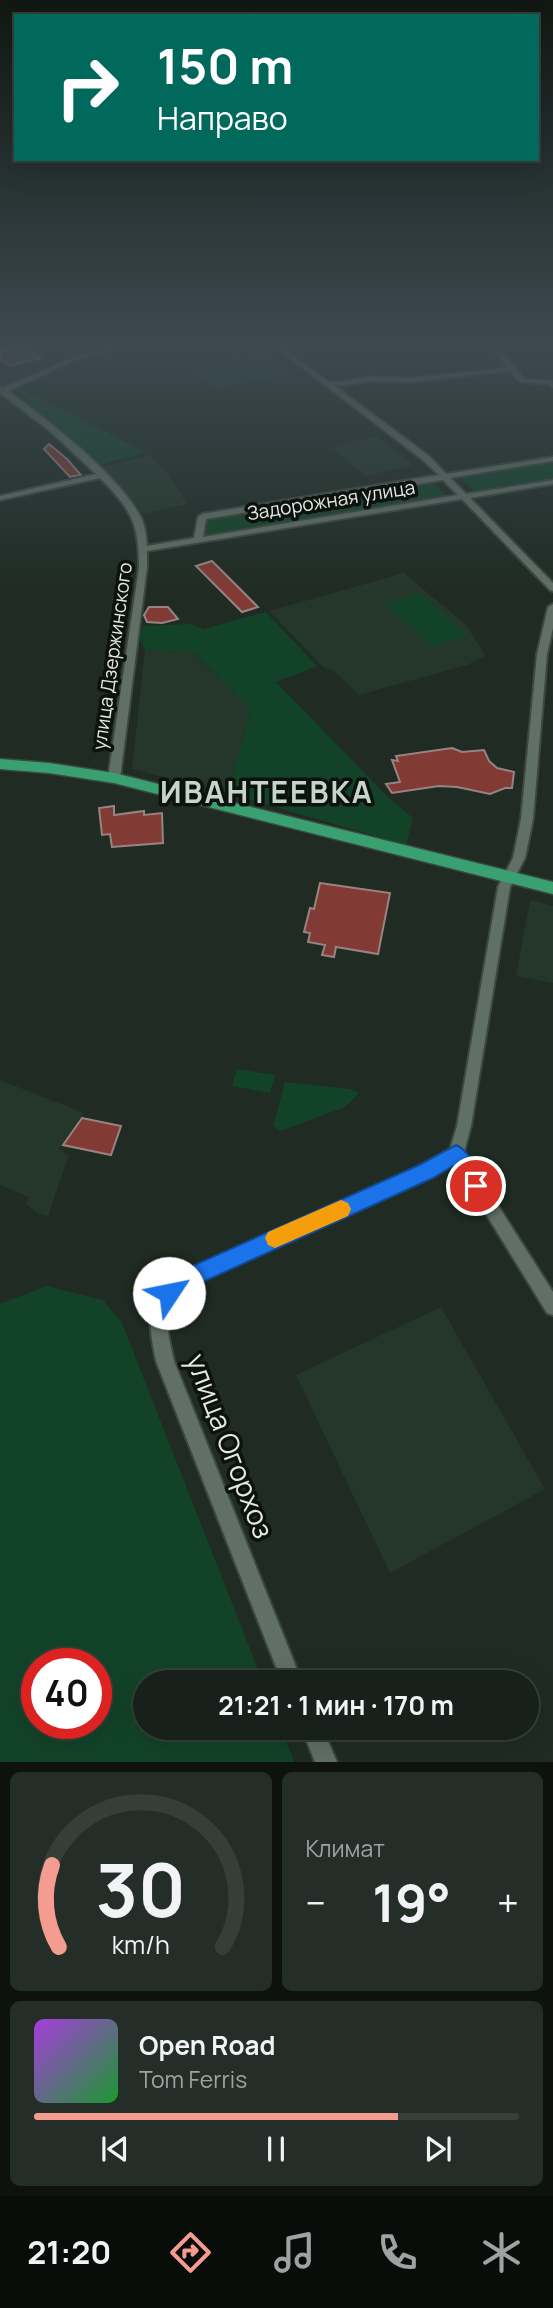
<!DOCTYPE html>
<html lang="ru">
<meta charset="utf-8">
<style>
body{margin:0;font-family:Manrope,sans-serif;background:#242d27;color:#f1f3f6;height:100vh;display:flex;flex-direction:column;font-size:26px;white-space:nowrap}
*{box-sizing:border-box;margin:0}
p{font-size:23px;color:#9ea3a2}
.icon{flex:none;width:38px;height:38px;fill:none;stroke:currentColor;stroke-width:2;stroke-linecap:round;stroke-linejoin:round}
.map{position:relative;height:1762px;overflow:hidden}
.drawer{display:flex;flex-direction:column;gap:10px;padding:10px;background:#0d120e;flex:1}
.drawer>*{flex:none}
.banner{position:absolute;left:14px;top:14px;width:525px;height:147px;border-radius:0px;box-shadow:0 7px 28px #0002,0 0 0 2px #363e39;background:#00695c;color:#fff;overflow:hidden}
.speed{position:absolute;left:21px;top:1648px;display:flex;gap:14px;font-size:35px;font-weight:700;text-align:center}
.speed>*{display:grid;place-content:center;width:91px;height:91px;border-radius:50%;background:#17201a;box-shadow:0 7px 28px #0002,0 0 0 2px #363e39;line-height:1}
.speed .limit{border:10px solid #d22;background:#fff;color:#111}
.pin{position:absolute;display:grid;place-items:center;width:60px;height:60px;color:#fff;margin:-30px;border:4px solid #fff;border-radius:50%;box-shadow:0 2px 7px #0007}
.me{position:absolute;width:77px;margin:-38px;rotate:56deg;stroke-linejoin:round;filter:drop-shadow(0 0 5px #0008)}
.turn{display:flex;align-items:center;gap:24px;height:147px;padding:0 28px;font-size:32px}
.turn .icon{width:91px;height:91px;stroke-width:2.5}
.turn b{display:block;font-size:49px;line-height:60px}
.big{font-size:52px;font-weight:700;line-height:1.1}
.drawer .widget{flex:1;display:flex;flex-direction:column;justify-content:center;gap:10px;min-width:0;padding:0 24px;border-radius:10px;background:#242d27}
.drawer .dial{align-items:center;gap:0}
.dial svg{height:182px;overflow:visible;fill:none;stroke:#363e39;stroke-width:7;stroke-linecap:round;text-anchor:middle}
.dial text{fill:#f1f3f6;stroke:none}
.song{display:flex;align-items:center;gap:21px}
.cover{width:84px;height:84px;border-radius:10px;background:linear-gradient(135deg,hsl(280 70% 55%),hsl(130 70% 35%))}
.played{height:7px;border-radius:4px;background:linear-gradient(90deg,#f59c91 75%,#363e39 75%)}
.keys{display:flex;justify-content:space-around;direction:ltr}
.heat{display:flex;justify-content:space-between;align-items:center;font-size:38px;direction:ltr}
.drawer .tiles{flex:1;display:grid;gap:10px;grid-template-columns:1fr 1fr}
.widget:last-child{grid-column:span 2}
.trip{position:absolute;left:133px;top:1670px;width:406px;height:70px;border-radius:35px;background:#17201a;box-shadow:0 7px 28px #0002,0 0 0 2px #363e39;font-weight:700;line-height:70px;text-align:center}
.menu{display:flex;height:112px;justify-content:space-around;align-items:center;background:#090d0a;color:#9ea3a2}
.menu .icon{width:49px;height:49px}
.menu .current{color:#f59c91}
.menu b{font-size:32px;color:#f1f3f6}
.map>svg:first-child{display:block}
</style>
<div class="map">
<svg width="553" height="1762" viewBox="0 0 553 1762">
<rect width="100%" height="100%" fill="#1f2b23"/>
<path fill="#25372b" d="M 267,357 L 288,373 L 217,389 L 188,370 L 237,358 L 243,361 Z
M 377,436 L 413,465 L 366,476 L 331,447 Z
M 149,455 L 168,474 L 187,504 L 143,514 L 100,468 Z
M 404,573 L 466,625 L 486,656 L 467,665 L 359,695 L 334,671 L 323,667 L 269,611 Z
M 145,649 L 193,653 L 251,710 L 227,793 L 132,769 Z
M 530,900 L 553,906 L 553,983 L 516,976 Z
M 0,1080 L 84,1113 L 59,1149 L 69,1155 L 48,1216 L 39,1214 L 26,1204 L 29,1197 L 0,1185 Z
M 441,1307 L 545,1489 L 390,1573 L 296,1375 Z"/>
<path fill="#124328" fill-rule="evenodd" d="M 19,388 L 145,452 L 98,466 L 27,402 L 29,400 L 14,390 Z
M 553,459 L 553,481 L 475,492 L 459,477 Z
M 433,482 L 446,496 L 201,536 L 206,519 Z
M 420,593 L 468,636 L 432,647 L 384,603 Z
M 266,612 L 317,666 L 276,682 L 386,795 L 413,818 L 406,845 L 227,793 L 251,710 L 194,653 L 145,649 L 139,638 L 143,626 L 190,624 L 204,629 Z
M 237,1069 L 275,1075 L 270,1093 L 232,1086 Z
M 285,1082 L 350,1089 L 359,1093 L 345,1107 L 281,1131 L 273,1126 Z
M 46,1286 L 103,1300 L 122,1323 L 263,1682 L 145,1682 L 145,1727 L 281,1727 L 294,1762 L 0,1762 L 0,1304 ZM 37,1664 L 96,1664 L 96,1724 L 37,1724 Z"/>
<path fill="#823a34" stroke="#978482" stroke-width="2" d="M 14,347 L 25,347 L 41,358 L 10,366 L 0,359 L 0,351 Z
M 49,444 L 67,459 L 81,475 L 70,477 L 44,449 Z
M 212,561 L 258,607 L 242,612 L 196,566 Z
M 149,607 L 168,607 L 178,619 L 162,623 L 147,622 L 144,615 Z
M 452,748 L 462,752 L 484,750 L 489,761 L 497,768 L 514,772 L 512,788 L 505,788 L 490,794 L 457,787 L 439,786 L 392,793 L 386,784 L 400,782 L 392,760 L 398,761 L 396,756 Z
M 114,806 L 114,815 L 144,811 L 144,815 L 162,813 L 163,843 L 112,847 L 110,834 L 102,835 L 99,808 Z
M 320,883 L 390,893 L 378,954 L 336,947 L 334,957 L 322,955 L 325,945 L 308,942 L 310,933 L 304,932 L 310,908 L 314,909 Z
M 82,1118 L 121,1126 L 111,1155 L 63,1145 Z"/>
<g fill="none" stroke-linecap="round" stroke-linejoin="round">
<defs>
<path id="minor" d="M 110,347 L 121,347 L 76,360 L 8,391 C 47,419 116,473 139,514 C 145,523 146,535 147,546 L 194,538 L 198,517 L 202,514 L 439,475 L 423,460 L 275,347 L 282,347 L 330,383 L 369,377 L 412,378 L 507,368 L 491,347 L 498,347 L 524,379 L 552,381 L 553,387 L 548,384 L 520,382 L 510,371 L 412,382 L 369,381 L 335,386 L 429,456 L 446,474 L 553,457 L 553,461 L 450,478 L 466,494 L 553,480 L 553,484 L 470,498 L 553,583 L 553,591 L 550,590 L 462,499 L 147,551 L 147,567 L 120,778 L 118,781 L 110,781 L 108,778 L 139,567 C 139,523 131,509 100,478 L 0,500 L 0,496 L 96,474 L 50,431 L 0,393 L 0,387 L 3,388 L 72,358 ZM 443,480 L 458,495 L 203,537 L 206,519 Z
M 553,604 L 553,628 L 547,654 L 533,819 L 525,858 L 510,887 L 471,1126 L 464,1152 L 553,1292 L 553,1315 L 547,1313 L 454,1162 L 431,1176 L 194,1283 C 161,1312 165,1321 174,1361 L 302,1682 L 282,1682 L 156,1361 C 147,1317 146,1303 182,1273 L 421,1166 L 450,1149 L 457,1126 L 498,887 L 513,858 L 521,819 L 537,654 L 548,607 Z
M 301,1727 L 322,1727 L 337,1762 L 315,1762 Z"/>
<path id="major" d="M 0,759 L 49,763 L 114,773 L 553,882 L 553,894 L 114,783 L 49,773 L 0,769 Z"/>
</defs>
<use href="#minor" stroke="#3c4740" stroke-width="4"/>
<use href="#major" stroke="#3c4740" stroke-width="3"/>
<use href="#minor" fill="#617066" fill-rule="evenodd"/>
<use href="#major" fill="#39a170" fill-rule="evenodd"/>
</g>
<linearGradient id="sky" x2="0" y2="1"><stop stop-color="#111813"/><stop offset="0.58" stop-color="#3c4a50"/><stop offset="1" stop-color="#3c4a50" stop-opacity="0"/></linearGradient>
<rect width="553" height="594" fill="url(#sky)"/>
<path fill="#1a73e8" stroke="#114b97" stroke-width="2" d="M 456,1145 C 469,1150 480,1173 486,1186 L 483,1192 L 476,1195 L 469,1192 L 453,1166 L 433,1178 L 196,1285 L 169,1303 L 162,1300 L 158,1293 L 162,1286 L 181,1271 L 419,1165 Z"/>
<path fill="#f59e0b" d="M 341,1200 L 348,1203 L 351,1209 L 348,1216 L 275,1248 L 268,1245 L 265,1238 L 268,1232 Z"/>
<g text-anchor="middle" stroke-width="7" stroke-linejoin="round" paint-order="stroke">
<g font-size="19" fill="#e2eae5" stroke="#0d120f">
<text transform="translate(331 500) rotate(-9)" y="7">Задорожная улица</text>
<text transform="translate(112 656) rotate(-82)" y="7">улица Дзержинского</text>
</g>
<g font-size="28" fill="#e2eae5" stroke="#0d120f">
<text transform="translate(230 1446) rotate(69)" y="10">улица Огорхоз</text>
</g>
<g font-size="30" font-weight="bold" letter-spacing="2" fill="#c5d5ca" stroke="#0d120f">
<text x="267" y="803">ИВАНТЕЕВКА</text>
</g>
</g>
</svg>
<div class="speed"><div class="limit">40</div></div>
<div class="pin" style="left:476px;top:1186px;background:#d93025"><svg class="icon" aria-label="arrive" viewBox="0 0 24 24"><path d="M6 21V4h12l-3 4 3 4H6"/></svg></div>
<svg class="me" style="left:169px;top:1293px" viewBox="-20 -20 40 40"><circle r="19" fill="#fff"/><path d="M0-13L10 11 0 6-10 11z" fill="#1a73e8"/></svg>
<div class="trip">21:21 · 1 мин · 170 m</div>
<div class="banner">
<div class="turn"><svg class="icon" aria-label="right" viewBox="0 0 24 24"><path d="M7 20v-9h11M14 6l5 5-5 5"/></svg><div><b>150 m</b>Направо</div></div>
</div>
</div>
<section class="drawer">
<div class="tiles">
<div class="widget dial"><svg viewBox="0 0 100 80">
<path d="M14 69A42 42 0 1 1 86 69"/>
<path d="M14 69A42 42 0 0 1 11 33" stroke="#f59c91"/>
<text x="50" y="56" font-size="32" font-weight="700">30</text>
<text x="50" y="72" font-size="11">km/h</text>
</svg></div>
<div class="widget"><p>Климат</p>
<div class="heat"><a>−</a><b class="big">19°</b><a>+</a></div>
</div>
<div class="widget">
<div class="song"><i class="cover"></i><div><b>Open Road</b><p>Tom Ferris</p></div></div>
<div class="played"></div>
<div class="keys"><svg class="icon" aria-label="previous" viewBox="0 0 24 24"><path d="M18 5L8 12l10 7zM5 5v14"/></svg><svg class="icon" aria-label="pause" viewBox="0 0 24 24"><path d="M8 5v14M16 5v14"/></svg><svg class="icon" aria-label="next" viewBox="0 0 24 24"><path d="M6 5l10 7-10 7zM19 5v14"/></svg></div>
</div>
</div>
</section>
<nav class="menu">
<b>21:20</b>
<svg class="icon current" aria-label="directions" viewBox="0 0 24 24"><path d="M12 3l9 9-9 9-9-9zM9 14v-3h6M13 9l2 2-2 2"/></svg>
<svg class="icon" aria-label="music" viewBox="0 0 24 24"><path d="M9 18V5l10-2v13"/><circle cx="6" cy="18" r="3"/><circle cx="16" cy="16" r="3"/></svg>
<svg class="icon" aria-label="phone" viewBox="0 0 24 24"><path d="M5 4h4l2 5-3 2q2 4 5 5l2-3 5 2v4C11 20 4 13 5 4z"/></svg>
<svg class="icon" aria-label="climate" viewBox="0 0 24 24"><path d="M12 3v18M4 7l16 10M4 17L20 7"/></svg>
</nav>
